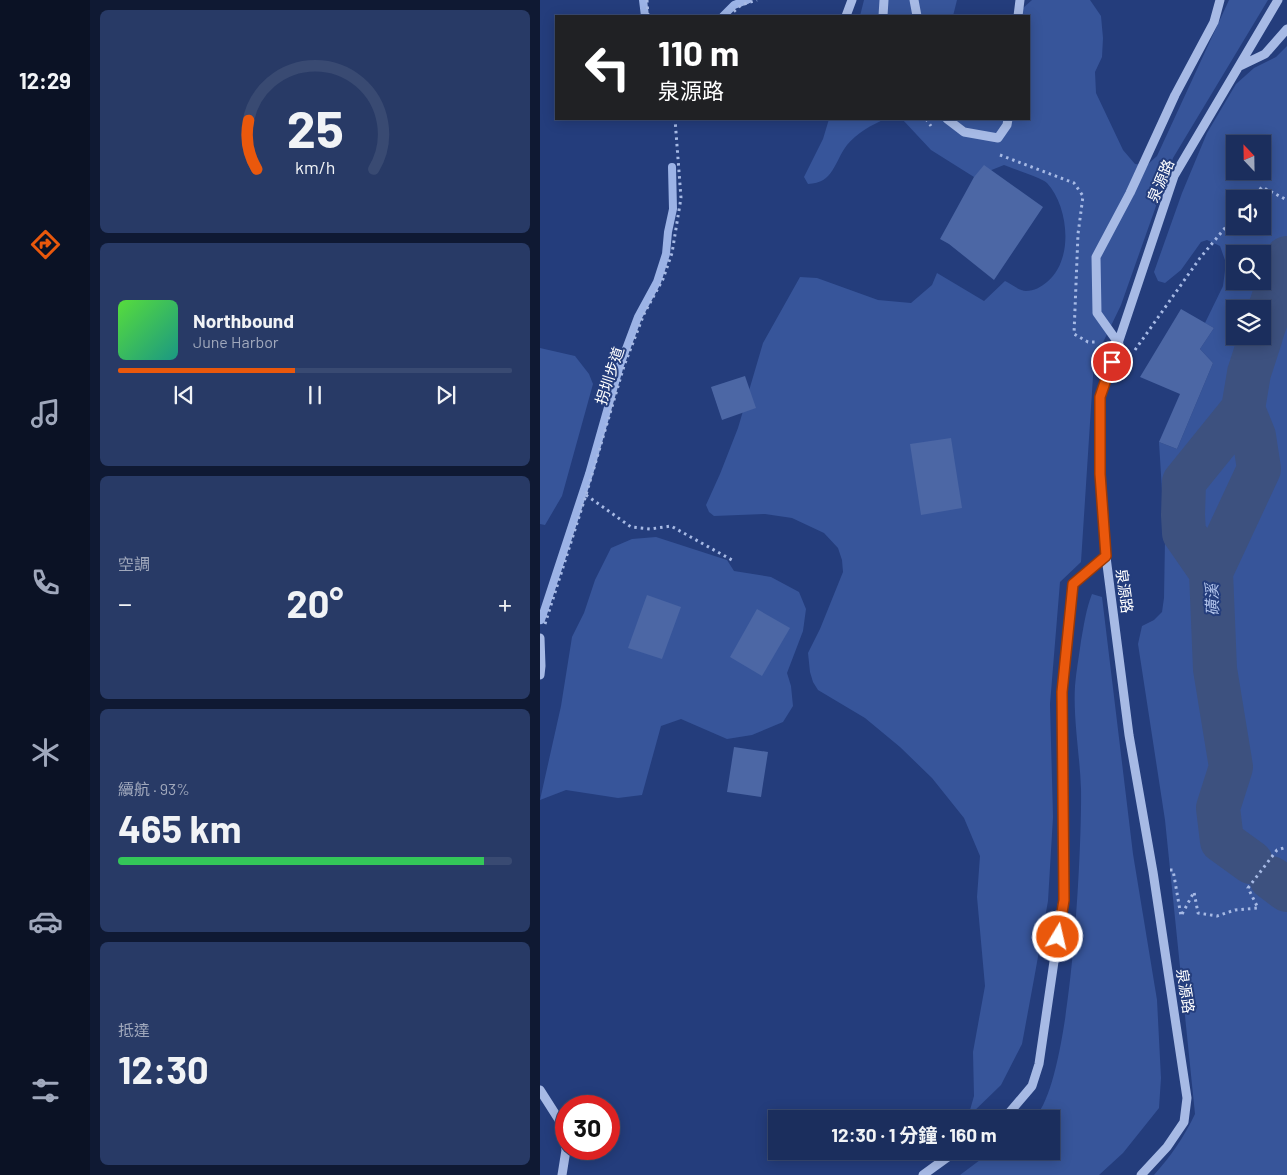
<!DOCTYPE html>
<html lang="zh-TW">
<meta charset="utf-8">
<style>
body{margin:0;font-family:Barlow,"Noto Sans TC",sans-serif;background:#283a66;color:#f1f3f6;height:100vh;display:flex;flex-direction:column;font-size:19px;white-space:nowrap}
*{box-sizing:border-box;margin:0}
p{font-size:16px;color:#a0a8bc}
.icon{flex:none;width:28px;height:28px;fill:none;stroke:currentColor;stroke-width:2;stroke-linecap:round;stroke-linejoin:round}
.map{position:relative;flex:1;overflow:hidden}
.drawer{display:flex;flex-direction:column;gap:10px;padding:10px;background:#0f1933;width:450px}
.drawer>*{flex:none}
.banner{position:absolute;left:15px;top:15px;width:475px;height:105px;border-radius:0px;box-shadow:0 2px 12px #0003,0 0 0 1px #394a72;background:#202124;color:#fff;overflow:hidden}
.needle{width:32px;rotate:338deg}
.controls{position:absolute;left:686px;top:135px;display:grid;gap:10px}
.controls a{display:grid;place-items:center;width:45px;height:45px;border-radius:0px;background:#1b2e5d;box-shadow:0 2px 12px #0003,0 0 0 1px #394a72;font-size:25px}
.speed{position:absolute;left:15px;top:1095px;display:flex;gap:10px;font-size:25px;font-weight:700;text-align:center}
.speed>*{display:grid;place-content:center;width:65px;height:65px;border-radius:50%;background:#1b2e5d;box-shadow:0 2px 12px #0003,0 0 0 1px #394a72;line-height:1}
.speed .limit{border:8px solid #d22;background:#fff;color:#111}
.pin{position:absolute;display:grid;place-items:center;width:42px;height:42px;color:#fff;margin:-21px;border:2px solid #fff;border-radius:50%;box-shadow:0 1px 5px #0007}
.me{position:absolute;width:55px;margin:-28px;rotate:9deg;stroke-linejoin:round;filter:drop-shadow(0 0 4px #0008)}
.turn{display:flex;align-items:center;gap:18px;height:105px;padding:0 20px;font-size:22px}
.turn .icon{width:65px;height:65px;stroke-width:2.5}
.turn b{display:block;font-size:35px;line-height:42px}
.big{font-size:38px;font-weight:700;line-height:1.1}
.drawer .widget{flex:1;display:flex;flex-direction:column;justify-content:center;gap:8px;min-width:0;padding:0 18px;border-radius:8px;background:#283a66}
.drawer .dial{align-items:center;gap:0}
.dial svg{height:130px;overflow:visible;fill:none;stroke:#394a72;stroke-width:7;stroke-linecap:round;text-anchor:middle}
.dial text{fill:#f1f3f6;stroke:none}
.song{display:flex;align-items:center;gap:15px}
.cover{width:60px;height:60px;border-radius:8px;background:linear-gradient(135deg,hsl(110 70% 55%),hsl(170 70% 35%))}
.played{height:5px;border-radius:2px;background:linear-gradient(90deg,#ea580c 45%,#394a72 45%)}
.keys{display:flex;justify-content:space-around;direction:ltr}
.heat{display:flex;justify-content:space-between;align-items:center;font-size:28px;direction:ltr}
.charge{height:8px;border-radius:4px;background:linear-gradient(90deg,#34c759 93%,#394a72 0)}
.trip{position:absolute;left:228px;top:1110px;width:292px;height:50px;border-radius:0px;background:#1b2e5d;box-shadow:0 2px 12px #0003,0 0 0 1px #394a72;font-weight:700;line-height:50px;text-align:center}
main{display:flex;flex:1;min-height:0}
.tab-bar{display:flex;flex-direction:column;width:90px;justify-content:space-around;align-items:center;background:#0b1225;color:#a0a8bc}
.tab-bar .icon{width:35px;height:35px}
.tab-bar .active{color:#ea580c}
.tab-bar b{font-size:22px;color:#f1f3f6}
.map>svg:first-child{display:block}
</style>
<main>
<nav class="tab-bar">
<b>12:29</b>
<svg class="icon active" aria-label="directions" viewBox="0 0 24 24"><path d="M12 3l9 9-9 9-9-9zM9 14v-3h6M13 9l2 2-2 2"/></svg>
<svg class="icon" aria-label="music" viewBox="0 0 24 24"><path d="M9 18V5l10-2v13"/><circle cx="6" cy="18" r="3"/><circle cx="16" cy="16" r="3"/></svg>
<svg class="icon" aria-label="phone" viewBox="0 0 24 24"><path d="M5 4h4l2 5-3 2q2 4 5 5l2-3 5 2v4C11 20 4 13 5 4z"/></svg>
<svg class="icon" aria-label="climate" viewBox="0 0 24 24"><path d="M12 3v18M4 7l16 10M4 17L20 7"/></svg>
<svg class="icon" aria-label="car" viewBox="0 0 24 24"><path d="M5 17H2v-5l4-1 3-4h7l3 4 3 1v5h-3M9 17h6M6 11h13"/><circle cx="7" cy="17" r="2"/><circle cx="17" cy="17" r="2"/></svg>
<svg class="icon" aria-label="filters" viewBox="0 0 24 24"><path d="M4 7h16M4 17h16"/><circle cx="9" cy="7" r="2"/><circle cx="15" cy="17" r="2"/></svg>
</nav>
<section class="drawer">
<div class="widget dial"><svg viewBox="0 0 100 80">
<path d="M14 69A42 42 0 1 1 86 69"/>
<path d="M14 69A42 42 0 0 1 9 39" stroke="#ea580c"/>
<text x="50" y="56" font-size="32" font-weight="700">25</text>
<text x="50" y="72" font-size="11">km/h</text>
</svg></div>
<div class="widget">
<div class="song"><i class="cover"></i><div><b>Northbound</b><p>June Harbor</p></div></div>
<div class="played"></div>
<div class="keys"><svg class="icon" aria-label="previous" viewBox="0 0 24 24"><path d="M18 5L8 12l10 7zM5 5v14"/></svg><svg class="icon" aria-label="pause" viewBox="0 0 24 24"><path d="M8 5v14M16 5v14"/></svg><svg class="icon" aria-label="next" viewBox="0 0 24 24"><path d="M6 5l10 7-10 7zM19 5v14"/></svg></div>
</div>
<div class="widget"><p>空調</p>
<div class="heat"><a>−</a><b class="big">20°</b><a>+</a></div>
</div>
<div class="widget"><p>續航 · 93%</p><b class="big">465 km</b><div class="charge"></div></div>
<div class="widget"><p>抵達</p><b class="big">12:30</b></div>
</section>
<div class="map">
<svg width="747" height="1175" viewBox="0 0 747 1175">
<rect width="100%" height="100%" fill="#243d7c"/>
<path fill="#37559a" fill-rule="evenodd" d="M 324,0 L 417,0 L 413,16 L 320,16 Z
M 492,0 L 550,0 L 561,16 L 563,38 L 562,57 L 555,72 L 556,93 L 583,150 L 595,164 L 607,165 L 617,156 L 689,0 L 728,0 L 633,158 L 581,305 L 554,361 L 541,562 L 520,582 L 510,704 L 513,817 L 508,901 L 494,979 L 482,1044 L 461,1085 L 428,1117 L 434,1096 L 433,1052 L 445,986 L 437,897 L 440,856 L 424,818 L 392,778 L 360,747 L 325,718 L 278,690 L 273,682 L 270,672 L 268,653 L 280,629 L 303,572 L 302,560 L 298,548 L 284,533 L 252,518 L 225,514 L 174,516 L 169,512 L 166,505 L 180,474 L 198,428 L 223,343 L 260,277 L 277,278 L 338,300 L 371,303 L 392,285 L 397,273 L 444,301 L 465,281 C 471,284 480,291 486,291 C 494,291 501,287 507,282 C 534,260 529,207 507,183 C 502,178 473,169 464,165 L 434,177 L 391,150 L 362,119 L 356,119 L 489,119 L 489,16 L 474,16 Z
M 747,46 L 747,1175 L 614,1175 C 631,1156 644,1137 655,1114 L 625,820 L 598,644 L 602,626 L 614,620 L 622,612 L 624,598 L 625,540 L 619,442 L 637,449 L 673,363 L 660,349 L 674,328 L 665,323 L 683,286 L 686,263 L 680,246 L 667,240 L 661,242 L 641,270 L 625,283 L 618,281 L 614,272 L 642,193 L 667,133 L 696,84 L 714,68 L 736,57 ZM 695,144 L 722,144 L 722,171 L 695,171 ZM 695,199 L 722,199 L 722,226 L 695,226 ZM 695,254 L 722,254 L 722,281 L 695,281 ZM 695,309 L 722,309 L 722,336 L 695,336 Z
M 289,119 L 346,119 C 332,124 316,134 307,145 C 294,162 294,183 268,184 L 264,177 L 283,139 Z
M 0,348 L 35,356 L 49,374 L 53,384 L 22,496 L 5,525 L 0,524 Z
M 116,537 L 187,560 L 194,571 L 231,577 L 259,592 L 266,609 L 263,631 L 247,673 L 251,686 L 253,706 L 243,722 L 212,735 L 187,739 L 141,719 L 121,726 L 102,795 L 78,798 L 26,790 L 0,800 L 21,706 L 32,637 L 44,613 L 55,580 L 71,548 L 92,539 Z
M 552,594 L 562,597 L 593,854 L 617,1000 L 621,1078 L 619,1108 L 583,1153 L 559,1175 L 420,1175 L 452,1151 L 511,1151 L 511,1119 L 493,1119 C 532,1087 542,845 541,789 C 540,756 533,719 535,686 C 536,672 539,656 541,641 C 544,625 546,609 552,594 Z"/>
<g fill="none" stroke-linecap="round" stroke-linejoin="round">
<path stroke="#9cb3e6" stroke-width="8" d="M 103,0 L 105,16
M 183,16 L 194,5 L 207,0
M 0,619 L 1,620 L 49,474 L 80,365 L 98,317 L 117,282 L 126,254 L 128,232 L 133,209 L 132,167"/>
<path stroke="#3d517f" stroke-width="44" d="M 722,332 L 747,258
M 671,572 L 644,533 L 643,515 L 644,482 L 703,409
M 711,862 L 682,841 L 678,808 L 691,767 L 675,669 L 671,572 L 719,469 L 714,436 L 703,409 L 709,373 L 721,336
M 731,878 L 747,890"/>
</g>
<path fill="#4c67a5" d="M 444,165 L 503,207 L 454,280 L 409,244 L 400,239 L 434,177 Z
M 641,309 L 674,328 L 660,349 L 673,363 L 637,449 L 619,442 L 640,394 L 600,377 Z
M 205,376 L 216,408 L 182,420 L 171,387 Z
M 411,438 L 422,508 L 381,515 L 370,444 Z
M 107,595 L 141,607 L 122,659 L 88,648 Z
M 217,609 L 250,628 L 222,676 L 190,657 Z
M 194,747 L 228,752 L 221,797 L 187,792 Z"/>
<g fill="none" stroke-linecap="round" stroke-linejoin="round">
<path stroke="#a7bae5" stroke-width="3" stroke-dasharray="2.5 4" stroke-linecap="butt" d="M 107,0 L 108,16
M 189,16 L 201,5 L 217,0
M 386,119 L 391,126
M 460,155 L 534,183 L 543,196 L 538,234 L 534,334 L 548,342 L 557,342
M 711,199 L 722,187 L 747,200
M 595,350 L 660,258 L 695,216
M 46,495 L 91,527 L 110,529 L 131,526 L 192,560
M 5,624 L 46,495 L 84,366 L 104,314 L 123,279 L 132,253 L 141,198 L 135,119
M 630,870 L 633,870 L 641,916 L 654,892 L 658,913 L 677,916 L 695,910 L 718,908 L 708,888 L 737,850 L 747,847"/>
<path stroke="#a7bae5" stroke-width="9" d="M 374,0 L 377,16
M 306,16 L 312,0
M 343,16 L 344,0
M 478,16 L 480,0
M 700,66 L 725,54 L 747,29
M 407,119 L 424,132 L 458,138 L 467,125 L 468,119
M 579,344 L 557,313 L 556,257 L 590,193 L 635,95 L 674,22 L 680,0
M 0,638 L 1,666 L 0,675
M 0,1090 L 21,1123 L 26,1150 L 22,1175
M 464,1119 L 492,1086 L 499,1064 L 523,900 L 522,692 L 533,584 L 566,557
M 383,1175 L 416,1151
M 601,1175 L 627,1147 L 644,1122 L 647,1098 L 613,872 L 589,735 L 566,557 L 560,474 L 560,397 L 634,176 L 738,0"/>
</g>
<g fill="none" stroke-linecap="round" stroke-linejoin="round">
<defs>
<path id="route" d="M 518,937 L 524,900 L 522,692 L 533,584 L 566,556 L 560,474 L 560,397 L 572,362"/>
</defs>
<use href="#route" stroke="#983908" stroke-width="12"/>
<use href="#route" stroke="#ea580c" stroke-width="9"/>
</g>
<g text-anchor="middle" stroke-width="4" stroke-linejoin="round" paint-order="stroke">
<g font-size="15" fill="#fff" stroke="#243d7c">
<text transform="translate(621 181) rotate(-67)" y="5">泉源路</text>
<text transform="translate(70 376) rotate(-72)" y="5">拐圳步道</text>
<text transform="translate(584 591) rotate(82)" y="5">泉源路</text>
<text transform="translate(645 991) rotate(81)" y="5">泉源路</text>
</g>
<g font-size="16" font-style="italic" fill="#b3c5ed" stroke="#243d7c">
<text transform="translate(672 600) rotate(-92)" y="6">磺溪</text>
</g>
</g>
</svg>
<div class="controls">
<a><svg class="needle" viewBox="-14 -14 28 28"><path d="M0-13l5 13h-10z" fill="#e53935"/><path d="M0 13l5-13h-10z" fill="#a0a8bc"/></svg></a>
<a><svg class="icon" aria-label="sound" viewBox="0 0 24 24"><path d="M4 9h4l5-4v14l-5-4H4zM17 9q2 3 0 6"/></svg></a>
<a><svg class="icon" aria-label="search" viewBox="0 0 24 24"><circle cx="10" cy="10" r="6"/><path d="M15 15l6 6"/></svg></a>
<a><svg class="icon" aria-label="layers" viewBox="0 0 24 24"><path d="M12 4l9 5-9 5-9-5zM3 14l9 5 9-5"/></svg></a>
</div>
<div class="speed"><div class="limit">30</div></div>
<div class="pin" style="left:572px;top:362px;background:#d93025"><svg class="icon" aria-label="arrive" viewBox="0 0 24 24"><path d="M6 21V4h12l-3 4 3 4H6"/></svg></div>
<svg class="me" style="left:518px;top:937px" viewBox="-20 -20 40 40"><circle r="17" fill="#ea580c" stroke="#fff" stroke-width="3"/><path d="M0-11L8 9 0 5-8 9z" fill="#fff"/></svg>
<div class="trip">12:30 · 1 分鐘 · 160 m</div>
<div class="banner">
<div class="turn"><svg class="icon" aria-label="left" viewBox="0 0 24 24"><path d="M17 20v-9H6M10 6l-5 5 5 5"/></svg><div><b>110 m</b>泉源路</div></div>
</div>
</div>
</main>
